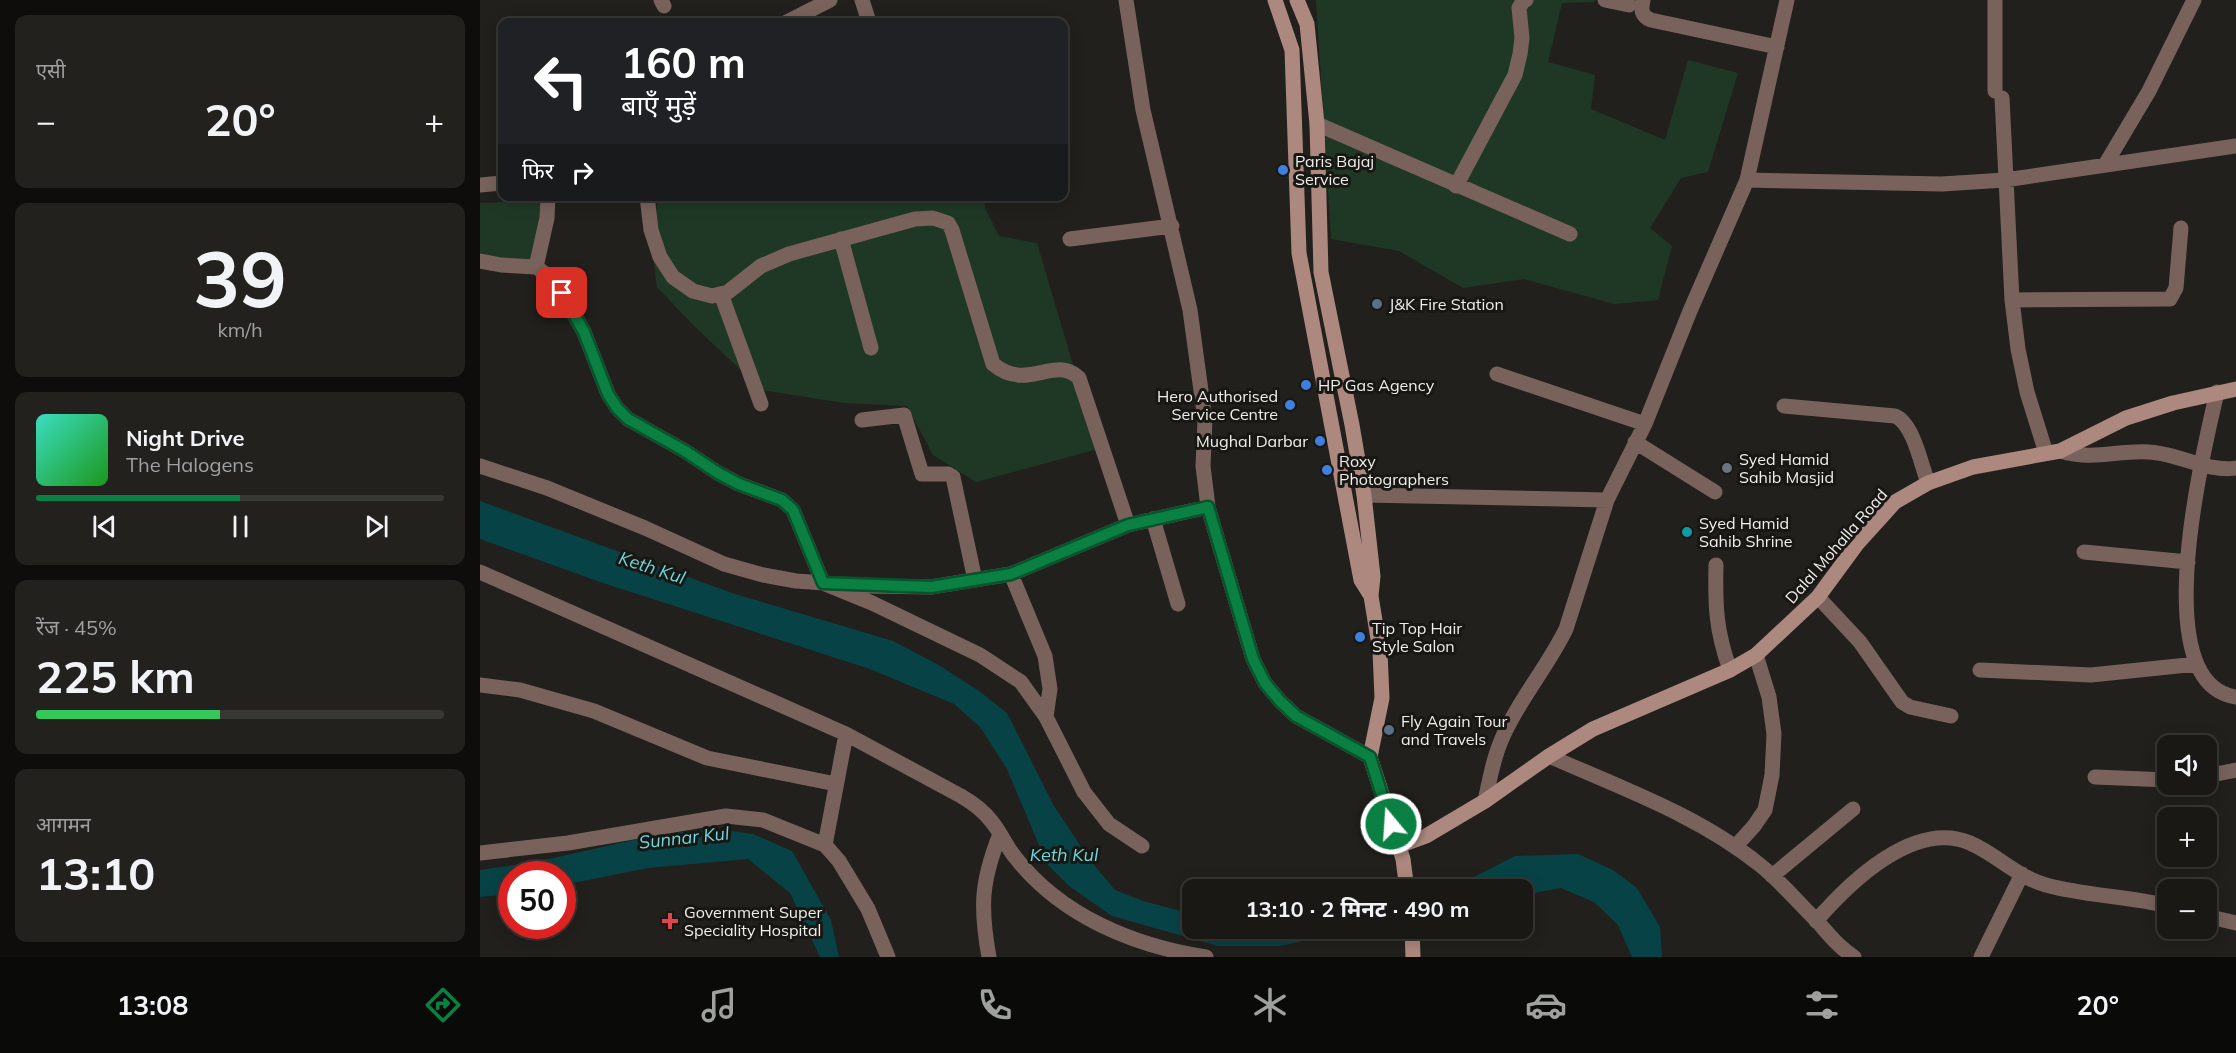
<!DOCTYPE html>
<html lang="hi">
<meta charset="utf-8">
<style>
body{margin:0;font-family:Mulish,"Noto Sans Devanagari",sans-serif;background:#22211e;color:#f1f3f6;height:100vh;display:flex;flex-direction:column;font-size:22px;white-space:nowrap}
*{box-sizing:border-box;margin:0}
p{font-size:20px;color:#9fa0a0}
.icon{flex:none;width:33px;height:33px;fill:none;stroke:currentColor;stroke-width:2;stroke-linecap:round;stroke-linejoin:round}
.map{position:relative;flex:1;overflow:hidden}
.drawer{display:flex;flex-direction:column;gap:15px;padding:15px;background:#0e0d0c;width:480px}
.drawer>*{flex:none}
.hud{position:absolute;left:18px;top:18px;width:570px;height:183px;border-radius:12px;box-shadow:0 3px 15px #0003,0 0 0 2px #373734;background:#202124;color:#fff;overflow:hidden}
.buttons{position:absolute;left:1677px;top:735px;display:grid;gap:12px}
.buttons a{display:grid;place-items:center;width:60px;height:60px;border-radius:12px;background:#191815;box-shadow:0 3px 15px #0003,0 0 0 2px #373734;font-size:30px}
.speed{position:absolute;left:18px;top:861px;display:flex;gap:12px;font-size:30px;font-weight:700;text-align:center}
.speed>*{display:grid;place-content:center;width:78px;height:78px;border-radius:50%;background:#191815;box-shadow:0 3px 15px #0003,0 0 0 2px #373734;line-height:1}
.speed .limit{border:9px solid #d22;background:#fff;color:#111}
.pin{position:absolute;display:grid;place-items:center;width:51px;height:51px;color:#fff;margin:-26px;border-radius:12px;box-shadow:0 3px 9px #0006}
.me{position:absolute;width:66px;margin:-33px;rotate:342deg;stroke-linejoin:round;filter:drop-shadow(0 0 4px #0008)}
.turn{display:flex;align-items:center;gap:21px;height:126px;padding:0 24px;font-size:27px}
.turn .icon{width:78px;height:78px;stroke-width:2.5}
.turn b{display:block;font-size:42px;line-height:51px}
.then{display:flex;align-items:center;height:57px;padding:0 24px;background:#0003;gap:12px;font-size:22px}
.big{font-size:45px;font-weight:700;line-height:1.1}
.drawer .widget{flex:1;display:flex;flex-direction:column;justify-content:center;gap:9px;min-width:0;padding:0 21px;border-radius:12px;background:#22211e}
.drawer .dial{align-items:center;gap:0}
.dial b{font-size:78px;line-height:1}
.song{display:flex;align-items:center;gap:18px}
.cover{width:72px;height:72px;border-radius:9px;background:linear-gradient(135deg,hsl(170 70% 55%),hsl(120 70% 35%))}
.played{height:6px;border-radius:3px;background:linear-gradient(90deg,#0b8043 50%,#373734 50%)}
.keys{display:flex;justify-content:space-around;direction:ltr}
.heat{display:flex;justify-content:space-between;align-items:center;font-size:33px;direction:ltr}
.charge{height:9px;border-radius:4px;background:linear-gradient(90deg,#34c759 45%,#373734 0)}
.trip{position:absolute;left:702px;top:879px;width:351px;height:60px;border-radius:12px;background:#191815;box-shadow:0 3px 15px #0003,0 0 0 2px #373734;font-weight:700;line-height:60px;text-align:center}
.dock{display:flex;height:96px;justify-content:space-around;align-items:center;background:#0a0a08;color:#9fa0a0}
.dock .icon{width:42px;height:42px}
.dock .active{color:#0b8043}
.dock b{font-size:27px;color:#f1f3f6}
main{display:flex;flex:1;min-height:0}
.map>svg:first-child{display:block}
</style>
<main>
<section class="drawer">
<div class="widget"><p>एसी</p>
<div class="heat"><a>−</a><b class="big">20°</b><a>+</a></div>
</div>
<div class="widget dial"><b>39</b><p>km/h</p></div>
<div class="widget">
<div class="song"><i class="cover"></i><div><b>Night Drive</b><p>The Halogens</p></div></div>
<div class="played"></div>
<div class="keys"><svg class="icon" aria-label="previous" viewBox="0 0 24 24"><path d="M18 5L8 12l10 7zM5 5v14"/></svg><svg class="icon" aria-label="pause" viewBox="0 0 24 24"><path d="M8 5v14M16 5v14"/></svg><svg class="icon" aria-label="next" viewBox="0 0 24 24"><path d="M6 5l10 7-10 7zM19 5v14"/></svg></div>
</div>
<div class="widget"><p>रेंज · 45%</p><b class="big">225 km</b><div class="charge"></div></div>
<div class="widget"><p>आगमन</p><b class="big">13:10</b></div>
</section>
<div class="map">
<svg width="1756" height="957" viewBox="0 0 1756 957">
<rect width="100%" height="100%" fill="#21201c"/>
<path fill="#1f3825" d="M 836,0 L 1115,0 L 1114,2 L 1082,3 L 1068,62 L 1115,75 L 1111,109 L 1185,140 L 1208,60 L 1258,73 L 1228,172 L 1201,178 L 1170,228 L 1192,246 L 1178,300 L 1134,304 L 1044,279 L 983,288 L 919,251 L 851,239 Z
M 178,197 L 504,197 L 505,208 L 519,236 L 557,243 L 618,449 L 496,482 L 453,455 L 427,406 L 364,403 L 282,390 L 214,326 L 177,287 L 172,247 Z
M 45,199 L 59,199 L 62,207 L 54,264 L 0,258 L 0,203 L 12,203 Z"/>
<path fill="#074346" d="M 0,501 L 252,593 L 413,641 L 457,664 L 499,691 L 527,713 L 574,806 L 609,859 L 635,890 L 663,901 L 712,914 L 712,928 L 878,929 L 800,946 L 738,946 L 632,916 L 589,886 L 567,864 L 527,769 L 500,727 L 474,704 L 390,669 L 123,583 L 0,539 Z
M 236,829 L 273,834 L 312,851 L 351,920 L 359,957 L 340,957 L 310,893 L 268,859 L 168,868 L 83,885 L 82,874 L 32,874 L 31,894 L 0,897 L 0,870 L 55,862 L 181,834 Z
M 1098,854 L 1133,870 L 1157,888 L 1180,927 L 1182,957 L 1152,957 L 1138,925 L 1114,902 L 1081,888 L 1043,895 L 1042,890 L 958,889 L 996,876 L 1035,856 Z"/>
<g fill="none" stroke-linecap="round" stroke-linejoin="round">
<path stroke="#79625c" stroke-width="15" d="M 181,0 L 184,6
M 382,0 L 389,22
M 646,0 L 663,110 L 710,310 L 725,420 L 723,466 L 728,507 L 773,659 L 785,683 L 800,701 L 816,716 L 890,757
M 1125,0 L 1149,5
M 1163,0 C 1161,10 1161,16 1171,20 L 1297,47
M 307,22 L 350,0
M 1515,91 L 1515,0
M 1522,98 L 1532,300 L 1538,349 L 1547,392 L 1566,453
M 837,124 L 1090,234
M 1625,165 L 1669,91 L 1714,0
M 1267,180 L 1462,184 L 1525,180 L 1756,146
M 0,185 L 22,183
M 976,186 L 1035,75 L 1040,54 L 1042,38 L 1039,8 L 1043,1 L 1046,0
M 167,196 L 171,230 L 180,257 L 193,277 L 213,291 L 232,296 L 248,292 L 281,266 L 309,254 L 435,219 L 453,218 L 468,223 L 472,230 L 513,364 C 548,393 574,354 599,378 L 648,525
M 361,239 L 391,348
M 590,239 L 692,226
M 0,261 L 21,265 L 56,267 L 71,278 L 82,293 L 104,332 L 128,394 L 137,408 L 148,419 L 205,451 L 238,473 L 259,484 L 302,500 L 313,510 L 343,583 L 392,603 L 500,655 L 541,682 L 566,717 L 604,792 L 629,824 L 662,846
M 56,267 L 67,218 L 68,196
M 241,294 L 281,404
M 1532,300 L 1690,299 L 1696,288 L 1701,228
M 1017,374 L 1165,424
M 1737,392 C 1724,450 1665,684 1756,697
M 1304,406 L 1415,416 C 1433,423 1441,464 1448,483
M 382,420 L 424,415 L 442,474 L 468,474 L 473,477 L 495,580
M 1155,442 L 1235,492
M 1580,451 C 1616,461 1635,450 1669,452 C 1697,453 1729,473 1756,468
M 0,466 L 67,488 L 165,528 L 244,564 L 283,575 L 316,581 L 389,586 L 451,587 L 531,574 L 648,525 L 728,507
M 884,495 L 1127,500
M 673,519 L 698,604
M 1604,552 L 1708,562
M 1236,565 C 1235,606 1236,631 1250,670
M 0,572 L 366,734 L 481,796 C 493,803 504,811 512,822 C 521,833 526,846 535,857 C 581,916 654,946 726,957
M 531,574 L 565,656 L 570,689 L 566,717
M 1338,597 L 1380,642 L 1422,702 L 1430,707 L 1471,716
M 1500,670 L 1611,675 L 1717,664
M 0,685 L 40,690 L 114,711 L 227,758 L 356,784
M 1069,756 C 1141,788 1218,815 1280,865 C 1299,880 1317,901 1335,919 C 1348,933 1357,946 1374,957
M 1726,776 L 1756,770
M 1615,777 L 1688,780
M 1005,801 C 1010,778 1014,755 1024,734 C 1041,697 1068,666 1086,629 L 1127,500 L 1165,424 L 1210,311 L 1267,180 L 1307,0
M 345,845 L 366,734
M 1255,847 L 1274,826 L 1285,810 L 1292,775 L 1294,734 L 1289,697 L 1276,655
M 0,853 L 88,843 L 246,816 L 283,820 L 345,845 L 359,861 L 388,909 L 408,957
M 1292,876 L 1373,809
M 1726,916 L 1756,923
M 1336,921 C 1369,883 1434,819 1490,843 C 1516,854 1537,877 1566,885 C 1606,896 1648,896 1688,906
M 509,957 C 500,907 501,882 520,834
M 1501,957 L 1542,874"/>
<path stroke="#ad887e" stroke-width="15" d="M 795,0 L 812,50 L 819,253 L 881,580 L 891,596
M 817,0 L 827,24 L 837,124 L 841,272 L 872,425 L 884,495 L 893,576 L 891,596 L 900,651 L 902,698 L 890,757 L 923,859 L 927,890
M 919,846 L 946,836 L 1005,801 L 1069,756 L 1113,729 L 1250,670 L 1276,655 L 1338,597 L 1377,544 L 1415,502 L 1448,483 L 1493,467 L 1580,451 L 1646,418 L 1693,403 L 1756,389
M 932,928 L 933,957"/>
</g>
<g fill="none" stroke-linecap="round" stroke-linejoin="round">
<defs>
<path id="route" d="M 82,293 L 104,332 L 128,394 L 137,408 L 148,419 L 205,451 L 238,473 L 259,484 L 302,500 L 313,510 L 343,583 L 451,587 L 531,574 L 648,525 L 728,507 L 773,659 L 785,683 L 800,701 L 816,716 L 890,757 L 911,824"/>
</defs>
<use href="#route" stroke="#07532c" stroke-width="15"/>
<use href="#route" stroke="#0b8043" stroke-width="10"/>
</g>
<g fill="#3f7fe0" stroke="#181713" stroke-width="2">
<circle cx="803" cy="170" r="6"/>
<circle cx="826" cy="385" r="6"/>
<circle cx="810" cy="405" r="6"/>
<circle cx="840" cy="441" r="6"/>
<circle cx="847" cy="470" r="6"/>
<circle cx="880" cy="637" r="6"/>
</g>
<g fill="#5c6f8a" stroke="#181713" stroke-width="2">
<circle cx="897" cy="304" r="6"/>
<circle cx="909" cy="730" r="6"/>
</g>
<circle fill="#6b7280" stroke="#181713" stroke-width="2" cx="1247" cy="468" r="6"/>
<circle fill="#0f9aa8" stroke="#181713" stroke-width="2" cx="1207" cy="532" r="6"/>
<path fill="#e0444e" stroke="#181713" stroke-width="2" d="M187 912h6v6h6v6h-6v6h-6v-6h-6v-6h6z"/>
<g text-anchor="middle" stroke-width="6" stroke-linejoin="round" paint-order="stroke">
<g font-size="16" fill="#efeeeb" stroke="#181713" text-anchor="start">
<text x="815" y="167">Paris Bajaj<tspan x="815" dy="18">Service</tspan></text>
<text x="909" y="310">J&amp;K Fire Station</text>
<text x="838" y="391">HP Gas Agency</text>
<text x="798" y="402" text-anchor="end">Hero Authorised<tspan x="798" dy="18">Service Centre</tspan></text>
<text x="828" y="447" text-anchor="end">Mughal Darbar</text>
<text x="1259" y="465">Syed Hamid<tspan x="1259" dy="18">Sahib Masjid</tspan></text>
<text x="859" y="467">Roxy<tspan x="859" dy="18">Photographers</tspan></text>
<text x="1219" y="529">Syed Hamid<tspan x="1219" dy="18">Sahib Shrine</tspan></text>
<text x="892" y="634">Tip Top Hair<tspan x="892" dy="18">Style Salon</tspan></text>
<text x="921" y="727">Fly Again Tour<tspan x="921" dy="18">and Travels</tspan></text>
<text x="204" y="918">Government Super<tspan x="204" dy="18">Speciality Hospital</tspan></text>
</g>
<g font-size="16" fill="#efeeeb" stroke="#181713">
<text transform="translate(1356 546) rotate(-49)" y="6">Dalal Mohalla Road</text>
</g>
<g font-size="18" font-style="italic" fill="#6cd8de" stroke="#181713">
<text transform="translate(172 568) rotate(18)" y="6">Keth Kul</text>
<text transform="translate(204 838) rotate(-6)" y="6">Sunnar Kul</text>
<text x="584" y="861">Keth Kul</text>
</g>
</g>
</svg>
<div class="buttons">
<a><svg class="icon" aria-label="sound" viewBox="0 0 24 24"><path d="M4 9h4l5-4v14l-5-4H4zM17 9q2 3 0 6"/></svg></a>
<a>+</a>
<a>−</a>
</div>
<div class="speed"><div class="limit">50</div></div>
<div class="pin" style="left:82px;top:293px;background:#d93025"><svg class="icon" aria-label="arrive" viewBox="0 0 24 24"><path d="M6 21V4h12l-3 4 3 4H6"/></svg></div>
<svg class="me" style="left:911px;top:824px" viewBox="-20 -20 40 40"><circle r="17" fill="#0b8043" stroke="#fff" stroke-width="3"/><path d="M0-11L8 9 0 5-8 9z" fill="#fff"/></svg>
<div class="trip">13:10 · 2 मिनट · 490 m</div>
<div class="hud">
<div class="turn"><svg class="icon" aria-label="left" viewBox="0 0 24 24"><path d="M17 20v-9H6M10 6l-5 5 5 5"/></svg><div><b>160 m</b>बाएँ मुड़ें</div></div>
<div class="then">फिर<svg class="icon" aria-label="right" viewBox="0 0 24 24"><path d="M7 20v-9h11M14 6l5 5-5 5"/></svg></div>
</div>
</div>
</main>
<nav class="dock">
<b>13:08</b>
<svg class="icon active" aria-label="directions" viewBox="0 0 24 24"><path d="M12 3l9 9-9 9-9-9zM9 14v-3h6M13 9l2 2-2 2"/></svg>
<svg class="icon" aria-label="music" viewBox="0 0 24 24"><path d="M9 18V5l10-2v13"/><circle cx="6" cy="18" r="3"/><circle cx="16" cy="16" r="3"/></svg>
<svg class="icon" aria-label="phone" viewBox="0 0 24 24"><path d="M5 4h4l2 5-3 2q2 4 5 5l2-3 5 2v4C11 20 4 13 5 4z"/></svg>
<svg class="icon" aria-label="climate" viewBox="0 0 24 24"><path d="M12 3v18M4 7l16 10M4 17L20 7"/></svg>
<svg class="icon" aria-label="car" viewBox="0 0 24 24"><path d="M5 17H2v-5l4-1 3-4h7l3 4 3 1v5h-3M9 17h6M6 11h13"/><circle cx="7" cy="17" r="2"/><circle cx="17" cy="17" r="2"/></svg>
<svg class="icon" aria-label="filters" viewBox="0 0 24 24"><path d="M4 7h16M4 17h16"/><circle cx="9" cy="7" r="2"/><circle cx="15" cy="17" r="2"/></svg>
<b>20°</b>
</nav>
